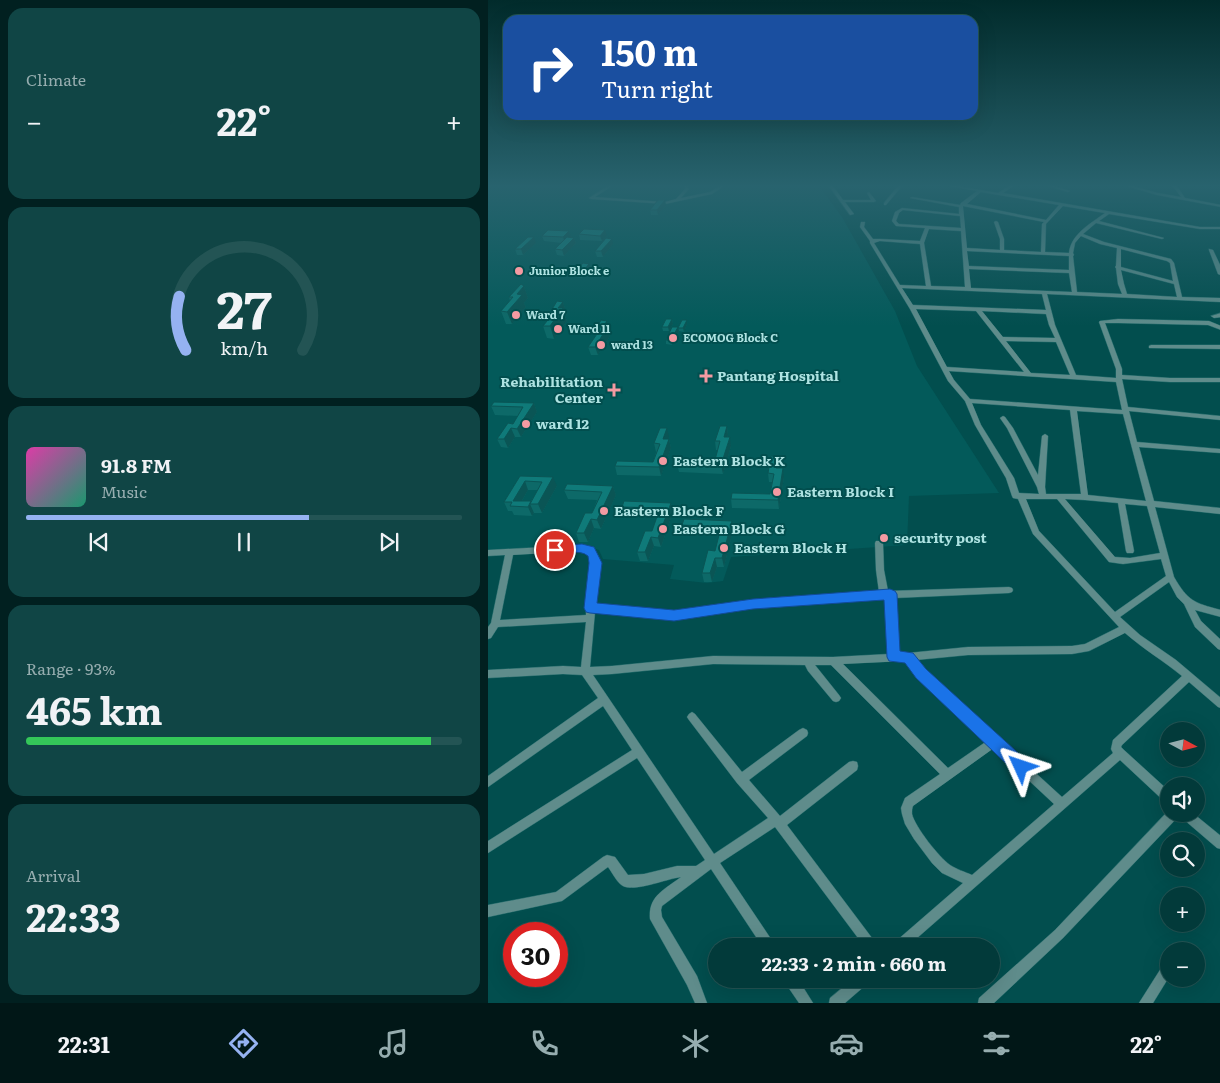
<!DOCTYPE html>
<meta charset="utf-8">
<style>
body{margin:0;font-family:Literata,serif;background:#104545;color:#f1f3f6;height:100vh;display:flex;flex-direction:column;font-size:19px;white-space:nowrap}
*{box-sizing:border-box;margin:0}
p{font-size:16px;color:#96adaf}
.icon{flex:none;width:28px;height:28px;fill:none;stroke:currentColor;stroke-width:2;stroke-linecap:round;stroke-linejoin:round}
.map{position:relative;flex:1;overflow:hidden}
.side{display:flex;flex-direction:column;gap:8px;padding:8px;background:#012020;width:488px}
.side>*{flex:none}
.hud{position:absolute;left:15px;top:15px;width:475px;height:105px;border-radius:15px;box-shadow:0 5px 20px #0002,0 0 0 1px #235454;background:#1a4fa0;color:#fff;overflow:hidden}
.needle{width:32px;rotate:97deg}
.buttons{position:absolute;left:672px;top:722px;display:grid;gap:10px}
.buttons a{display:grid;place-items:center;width:45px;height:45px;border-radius:50%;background:#023a3a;box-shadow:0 5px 20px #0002,0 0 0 1px #235454;font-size:25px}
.speed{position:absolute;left:15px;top:922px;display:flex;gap:10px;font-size:25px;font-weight:700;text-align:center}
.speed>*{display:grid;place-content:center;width:65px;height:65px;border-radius:50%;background:#023a3a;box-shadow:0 5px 20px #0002,0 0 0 1px #235454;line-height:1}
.speed .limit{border:8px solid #d22;background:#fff;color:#111}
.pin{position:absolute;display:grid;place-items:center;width:42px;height:42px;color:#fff;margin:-21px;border:2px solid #fff;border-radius:50%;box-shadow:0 1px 5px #0007}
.me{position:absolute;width:55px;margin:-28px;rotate:312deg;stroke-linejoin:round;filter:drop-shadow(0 0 4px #0008)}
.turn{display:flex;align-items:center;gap:18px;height:105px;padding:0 15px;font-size:22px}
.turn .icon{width:65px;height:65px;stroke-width:2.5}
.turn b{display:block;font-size:35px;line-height:42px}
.big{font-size:38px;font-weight:700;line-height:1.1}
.side .card{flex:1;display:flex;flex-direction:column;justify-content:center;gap:8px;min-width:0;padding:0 18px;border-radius:15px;background:#104545}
.side .dial{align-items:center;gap:0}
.dial svg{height:130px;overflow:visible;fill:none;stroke:#235454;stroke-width:7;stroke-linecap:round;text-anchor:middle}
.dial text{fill:#f1f3f6;stroke:none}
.song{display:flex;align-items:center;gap:15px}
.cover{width:60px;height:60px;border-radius:8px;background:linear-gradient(135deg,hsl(320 70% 55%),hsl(160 70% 35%))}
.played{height:5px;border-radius:2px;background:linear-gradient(90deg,#95b2f1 65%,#235454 65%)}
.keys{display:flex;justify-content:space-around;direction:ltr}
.heat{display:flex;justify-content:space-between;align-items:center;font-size:28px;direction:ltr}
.charge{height:8px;border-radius:4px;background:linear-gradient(90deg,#34c759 93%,#235454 0)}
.trip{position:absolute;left:220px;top:938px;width:292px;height:50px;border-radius:25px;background:#023a3a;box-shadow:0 5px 20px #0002,0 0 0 1px #235454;font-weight:700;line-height:50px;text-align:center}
.tab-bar{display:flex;height:80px;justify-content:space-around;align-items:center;background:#011717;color:#96adaf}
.tab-bar .icon{width:35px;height:35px}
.tab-bar .on{color:#95b2f1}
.tab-bar b{font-size:22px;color:#f1f3f6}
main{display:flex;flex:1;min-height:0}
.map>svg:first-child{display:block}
</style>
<main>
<section class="side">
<div class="card"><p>Climate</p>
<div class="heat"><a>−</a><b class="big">22°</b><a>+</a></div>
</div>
<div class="card dial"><svg viewBox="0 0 100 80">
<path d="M14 69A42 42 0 1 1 86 69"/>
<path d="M14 69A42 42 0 0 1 10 36" stroke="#95b2f1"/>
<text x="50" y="56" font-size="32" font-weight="700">27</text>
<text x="50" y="72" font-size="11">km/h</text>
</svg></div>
<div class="card">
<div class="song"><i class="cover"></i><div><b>91.8 FM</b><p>Music</p></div></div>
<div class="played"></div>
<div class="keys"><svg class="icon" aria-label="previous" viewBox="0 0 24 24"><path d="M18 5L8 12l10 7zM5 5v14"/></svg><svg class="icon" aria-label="pause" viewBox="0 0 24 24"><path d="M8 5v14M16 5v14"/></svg><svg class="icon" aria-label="next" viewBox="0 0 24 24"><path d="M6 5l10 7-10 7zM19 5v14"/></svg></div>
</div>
<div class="card"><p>Range · 93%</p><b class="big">465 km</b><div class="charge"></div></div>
<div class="card"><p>Arrival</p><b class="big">22:33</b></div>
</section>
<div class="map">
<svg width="733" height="1003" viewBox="0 0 733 1003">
<rect width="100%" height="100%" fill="#024e4e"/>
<path fill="#035a5a" d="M 0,186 L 331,186 L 354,217 L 407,311 L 429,366 L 511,493 L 421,496 L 419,545 L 243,557 L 235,581 L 219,583 L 182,579 L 186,565 L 115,559 L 111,550 L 99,546 L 0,552 Z"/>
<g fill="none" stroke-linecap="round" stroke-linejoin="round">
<defs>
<path id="minor" d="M 120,186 L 124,186 L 107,197 L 177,202 L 188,199 L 197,189 L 196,186 L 200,186 L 201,189 L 193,198 L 222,192 L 232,186 L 236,186 L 224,194 L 177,204 L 103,199 L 101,198 Z
M 341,186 L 345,186 L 355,200 L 383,200 L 379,193 L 381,192 L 388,201 L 386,202 L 357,202 L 366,214 L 362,215 Z
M 410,186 L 414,186 L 398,205 L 396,205 L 396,203 Z
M 462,186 L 469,186 L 510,193 L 521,186 L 525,186 L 515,193 L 712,227 L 733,227 L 733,229 L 712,229 L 621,214 L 611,221 L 676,238 L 674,239 L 608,223 L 595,234 L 616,242 L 683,259 L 686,263 L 694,297 L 733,298 L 733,302 L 559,294 L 567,325 L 588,375 L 628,378 L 628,369 L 611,322 L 612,321 L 630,319 L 721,321 L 733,326 L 733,330 L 720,325 L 630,323 L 617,323 L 634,369 L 634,375 L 682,378 L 733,378 L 733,382 L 682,382 L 634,379 L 640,407 L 733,416 L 733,420 L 641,411 L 649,442 L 733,449 L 733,453 L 651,447 L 666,501 L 733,508 L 733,514 L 667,507 L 686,577 C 700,601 706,603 733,610 L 733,617 L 707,610 L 713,621 L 733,640 L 733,650 L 730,649 L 707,627 L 696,604 L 689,597 L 681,582 L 632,617 L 652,635 L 688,660 L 733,698 L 733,708 L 730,707 L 701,682 L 634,745 L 633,747 L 636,750 L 681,791 L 681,803 L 677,802 L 632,760 L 420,946 L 405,946 L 407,942 L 475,883 L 454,873 L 444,863 L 426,839 L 417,824 L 414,814 L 413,808 L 417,798 L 452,774 L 343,665 L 327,665 L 351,695 L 353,698 L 351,701 L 348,702 L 345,701 L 320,671 L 317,665 L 225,664 L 124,674 L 105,675 L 226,854 L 280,818 L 249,783 L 201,720 L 199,717 L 201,714 L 204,712 L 207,714 L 254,772 L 311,730 L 315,728 L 319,730 L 320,733 L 319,736 L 261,780 L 292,816 L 361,762 L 365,761 L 369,762 L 370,766 L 369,770 L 299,825 L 387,942 L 389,946 L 376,946 L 287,827 L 232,863 L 285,942 L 287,946 L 274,946 L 223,869 L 174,906 L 173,910 L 174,917 L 209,976 L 219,1003 L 207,1003 L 199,985 L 162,919 C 160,896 176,890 193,877 C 178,879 147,892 135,886 C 129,883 124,872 120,867 L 74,901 L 0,917 L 0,905 L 68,892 L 115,857 L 119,855 L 127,857 L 140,875 L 156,874 L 189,866 L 208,866 L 217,860 L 149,758 L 0,853 L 0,841 L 144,750 L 115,706 L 0,787 L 0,776 L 110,698 L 94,675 L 75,674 L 0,678 L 0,670 L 75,666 L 93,667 L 98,622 L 10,627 L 3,638 L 0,639 L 0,627 L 3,623 L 17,555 L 0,556 L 0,550 L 94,545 L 105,548 L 112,563 L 108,605 L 185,611 L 265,601 L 391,592 L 388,570 L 387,543 L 388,541 L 394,541 L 395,543 L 396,570 L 400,591 L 521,587 L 524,588 L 525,590 L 524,592 L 521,593 L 407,598 L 410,654 L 480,647 L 584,646 L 597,644 L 631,627 L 545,534 L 530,499 L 525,498 L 524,496 L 518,478 L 487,425 L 477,401 L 460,381 L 422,309 L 382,243 L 382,241 L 372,227 L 373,222 L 377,222 L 376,227 L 385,239 L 392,239 L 432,241 L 437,228 L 408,226 L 404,221 L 407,212 L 414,208 L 471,214 L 471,207 L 422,198 L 424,197 L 472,205 L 473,203 L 489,191 ZM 493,192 L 571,205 L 558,220 L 479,204 ZM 475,206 L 556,222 L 554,224 L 553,252 L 516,250 L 516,239 L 510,222 L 508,221 L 506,222 L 512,239 L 512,250 L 479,248 ZM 575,206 L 617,213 C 602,224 583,234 581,253 L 557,252 L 558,224 ZM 415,210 L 472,216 L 473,228 L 411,224 L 408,221 L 411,213 ZM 441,229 L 473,231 L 477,287 L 443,286 L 436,243 ZM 593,236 L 612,244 L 629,248 L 628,266 L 627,267 L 628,268 L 630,284 L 634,294 L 589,292 L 585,256 L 586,255 L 585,253 L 587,243 ZM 392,241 L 432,244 L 438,286 L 412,285 L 386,243 ZM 633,249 L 679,261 L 682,263 L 685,281 L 633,267 ZM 479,251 L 581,256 L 581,270 L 481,266 ZM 481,269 L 581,273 L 584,292 L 483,288 ZM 633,270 L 686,284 L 689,297 L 639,294 L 636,284 ZM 414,288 L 554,294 L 558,310 L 425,305 ZM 428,309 L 488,311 L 536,372 L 459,367 ZM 494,311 L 558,314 L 561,325 L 567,338 L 515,337 ZM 518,341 L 568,342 L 582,375 L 543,373 ZM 461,371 L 628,382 L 634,410 L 482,399 L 466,380 ZM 484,403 L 582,410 L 593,494 L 558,494 L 557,487 L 560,436 L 557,434 L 554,436 L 550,475 L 525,428 L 517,417 L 515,416 L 512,418 L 519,428 L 549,487 L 551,494 L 531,493 L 526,478 L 493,425 ZM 589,411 L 635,414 L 658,501 L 600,495 ZM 538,499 L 569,499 L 621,562 L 635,564 L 673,559 L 678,576 L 627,612 L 551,531 ZM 577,499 L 597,500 L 630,503 L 638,551 L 639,553 L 645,553 L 646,551 L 637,504 L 659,506 L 672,553 L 642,558 L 627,557 ZM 94,551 L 99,552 L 104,563 L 99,605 L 98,608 L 98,615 L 12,620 L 25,555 ZM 398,598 L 401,654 L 345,657 L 225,656 L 124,666 L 102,667 L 107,612 L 185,619 L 265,607 ZM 637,633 C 655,649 676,661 694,676 L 625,740 L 623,749 L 625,753 L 574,797 L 436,671 L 428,660 L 480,655 L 584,654 L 601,651 ZM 418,661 L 430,677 L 499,741 L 460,768 L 355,664 ZM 506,748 L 566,804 L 484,875 C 477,872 468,869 462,865 C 451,857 427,827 424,814 C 424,810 424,809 425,806 Z
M 561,186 L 566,186 L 582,191 L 580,192 Z
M 639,186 L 644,186 L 670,193 L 693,197 L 685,186 L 689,186 L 697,198 L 733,205 L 733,207 L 669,195 Z
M 721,249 L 725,250 L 733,267 L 733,275 L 730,274 L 721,250 Z
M 733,313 L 733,317 L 726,318 L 723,316 Z
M 663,345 L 733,345 L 733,349 L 661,348 L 661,346 Z
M 681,810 L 681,814 L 690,814 L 689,818 L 575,938 L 506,1003 L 490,1003 L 491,998 L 567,930 Z
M 693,814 L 706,814 L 733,836 L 733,849 L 729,848 L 694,818 Z
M 681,960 L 681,977 L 665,1003 L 651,1003 L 677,962 Z
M 297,979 L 310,979 L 325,1003 L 311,1003 L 298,984 Z
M 365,979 L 380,979 L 379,984 L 357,1003 L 341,1003 L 342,998 Z"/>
</defs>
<use href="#minor" stroke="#246c6c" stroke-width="1"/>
<use href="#minor" fill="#5f8c8b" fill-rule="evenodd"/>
</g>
<path fill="#0d6968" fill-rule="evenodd" d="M 177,200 L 178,206 L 170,215 L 163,215 L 162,210 Z
M 81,231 L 82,237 L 86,238 L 88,243 L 76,256 L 69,255 L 67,249 L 74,243 L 56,241 L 54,236 Z
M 91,234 L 119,236 L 114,241 L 92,240 Z
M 48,243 L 35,255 L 29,255 L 27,249 Z
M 125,244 L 115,257 L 109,257 L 107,251 Z
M 102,268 L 94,278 L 87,277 L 86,273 Z
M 36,286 L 40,298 L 36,303 L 38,307 L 24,324 L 18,324 L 13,311 L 22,301 L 21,297 Z
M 75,302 L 79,314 L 77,316 L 79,321 L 66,339 L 59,338 L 55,326 L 64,315 L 63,311 Z
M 184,319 L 185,324 L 181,331 L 175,331 L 174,327 Z
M 119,321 L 121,329 L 120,331 L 122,336 L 110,355 L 103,355 L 100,347 L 108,335 L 107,331 Z
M 199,324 L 196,332 L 191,331 L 184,345 L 178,344 L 178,340 L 190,328 Z
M 46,403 L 49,412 L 33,437 L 27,437 L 20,448 L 13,447 L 9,439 L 25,424 L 30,416 L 7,415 L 3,406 Z
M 239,426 L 240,435 L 240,437 L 243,446 L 235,474 L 191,472 L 189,463 L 227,460 L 230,450 L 228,450 L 227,441 Z
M 181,437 L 180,439 L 181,439 L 183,448 L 173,476 L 129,475 L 127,466 L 165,462 L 168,452 L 166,443 Z
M 291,466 L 291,468 L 296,477 L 291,509 L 244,508 L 243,499 L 282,494 L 284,482 L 281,482 L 280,473 Z
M 32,476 L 69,486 L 54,513 L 46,513 L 44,516 L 26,515 L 24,511 L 20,511 L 16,502 ZM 40,490 L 50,490 L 43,501 L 34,501 Z
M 125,486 L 128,495 L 113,529 L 106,528 L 100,542 L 91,542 L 88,533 L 104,513 L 109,500 L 80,499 L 76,490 Z
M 183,503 L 185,512 L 173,547 L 166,546 L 160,561 L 152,561 L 149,552 L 164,531 L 169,517 L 136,516 L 134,507 Z
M 196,519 L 245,530 L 236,567 L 229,567 L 224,582 L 216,582 L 214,573 L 227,551 L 231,536 L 196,534 L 194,525 Z"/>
<path fill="#0a5555" d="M 177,200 L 178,206 L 170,215 L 169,210 Z
M 117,230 L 119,236 L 114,241 L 112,236 Z
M 81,231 L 83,237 L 77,243 L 75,237 Z
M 46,237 L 48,243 L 35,255 L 33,249 Z
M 86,238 L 88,243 L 76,256 L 74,250 Z
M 124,239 L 125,244 L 115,257 L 113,251 Z
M 101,264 L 102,268 L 94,278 L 93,274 Z
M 36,286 L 40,298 L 36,303 L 38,307 L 24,324 L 19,312 L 29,294 Z
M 75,302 L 79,314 L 77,316 L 79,321 L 66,339 L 62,326 L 70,308 Z
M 184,319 L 185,324 L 181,331 L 180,327 Z
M 199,320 L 199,324 L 196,332 L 195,328 Z
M 119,321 L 121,329 L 120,331 L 122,336 L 110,355 L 107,347 L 114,328 Z
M 190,327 L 191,331 L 184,345 L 183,340 Z
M 46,403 L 49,412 L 33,437 L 29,429 Z
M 239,426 L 240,435 L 237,446 L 236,437 Z
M 23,428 L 27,437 L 20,448 L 16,439 Z
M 179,428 L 181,437 L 177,448 L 175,439 Z
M 242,437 L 243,446 L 235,474 L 233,465 Z
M 181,439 L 183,448 L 173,476 L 171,467 Z
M 290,457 L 291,466 L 289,477 L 288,468 Z
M 295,468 L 296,477 L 291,509 L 290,500 Z
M 65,477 L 69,486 L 54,513 L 50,504 Z
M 37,481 L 40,490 L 31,506 L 25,501 Z
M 125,486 L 128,495 L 113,529 L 109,520 Z
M 183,503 L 185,512 L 173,547 L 170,538 Z
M 42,504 L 46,513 L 44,516 L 40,507 Z
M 103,519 L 106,528 L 100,542 L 96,533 Z
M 244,521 L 245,530 L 236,567 L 234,558 Z
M 163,537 L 166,546 L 160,561 L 157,552 Z
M 227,558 L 229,567 L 224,582 L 222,573 Z"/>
<path fill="#0f7a79" stroke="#0a5555" d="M 170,200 L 177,200 L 169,210 L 162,210 Z
M 96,229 L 117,230 L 112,236 L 91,234 Z
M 60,230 L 81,231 L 75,237 L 54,236 Z
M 40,237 L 46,237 L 33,249 L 27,249 Z
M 79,237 L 86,238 L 74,250 L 67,249 Z
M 118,238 L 124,239 L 113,251 L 107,251 Z
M 95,263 L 101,264 L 93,274 L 86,273 Z
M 33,284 L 36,286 L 29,294 L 34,295 L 19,312 L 13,311 L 25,297 L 21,297 Z
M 69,301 L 75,302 L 70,308 L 75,308 L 62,326 L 55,326 L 67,311 L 63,311 Z
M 178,319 L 184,319 L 180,327 L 174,327 Z
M 113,320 L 119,321 L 114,328 L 119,328 L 107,347 L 100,347 L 111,331 L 107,331 Z
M 194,320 L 199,320 L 195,328 L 190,328 Z
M 184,327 L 190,327 L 183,340 L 178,340 Z
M 6,402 L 46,403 L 29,429 L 23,428 L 16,439 L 9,439 L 20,423 L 25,424 L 35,407 L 3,406 Z
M 232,426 L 239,426 L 236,437 L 242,437 L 233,465 L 189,463 L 191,458 L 227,460 L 232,441 L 227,441 Z
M 172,428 L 179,428 L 175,439 L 181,439 L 171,467 L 127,466 L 129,461 L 165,462 L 172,444 L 166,443 Z
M 283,456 L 290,457 L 288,468 L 295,468 L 290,500 L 243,499 L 244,493 L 282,494 L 286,474 L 280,473 Z
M 32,476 L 65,477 L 50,504 L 42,504 L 54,482 L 37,481 L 25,501 L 43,501 L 40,507 L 22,506 L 24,502 L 16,502 Z
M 79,484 L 125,486 L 109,520 L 103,519 L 96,533 L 88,533 L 97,513 L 104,513 L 114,492 L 76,490 Z
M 136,501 L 183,503 L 170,538 L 163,537 L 157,552 L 149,552 L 157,531 L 164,531 L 172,508 L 134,507 Z
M 196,519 L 244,521 L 234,558 L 227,558 L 222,573 L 214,573 L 220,550 L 227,551 L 233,527 L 194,525 Z"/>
<linearGradient id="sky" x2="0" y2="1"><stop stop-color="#012b2b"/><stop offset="0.57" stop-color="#28636e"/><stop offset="1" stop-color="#28636e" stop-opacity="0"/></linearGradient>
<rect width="733" height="326" fill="url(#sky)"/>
<path fill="#1a73e8" stroke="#114b97" d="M 94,544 L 106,547 L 114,563 L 109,603 L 186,610 L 265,599 L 402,589 L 407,591 L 409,594 L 412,651 L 425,653 L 438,669 L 539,761 L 541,767 L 539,772 L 533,774 L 527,772 L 428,678 L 417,663 L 401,661 L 399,657 L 396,600 L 265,609 L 186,621 L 102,613 L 98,612 L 96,608 L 101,563 L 100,556 C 91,548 74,556 63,553 L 61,550 L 63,546 Z"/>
<g fill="#f49aa2" stroke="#024e4e" stroke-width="2">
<circle cx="31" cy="271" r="5"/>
<circle cx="28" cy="315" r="5"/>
<circle cx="70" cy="329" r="5"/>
<circle cx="185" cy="338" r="5"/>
<circle cx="113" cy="345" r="5"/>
<path d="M215.5 368.5h5v5h5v5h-5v5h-5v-5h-5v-5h5z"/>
<path d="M123.5 382.5h5v5h5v5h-5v5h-5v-5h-5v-5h5z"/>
<circle cx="38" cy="424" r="5"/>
<circle cx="175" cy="461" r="5"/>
<circle cx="289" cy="492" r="5"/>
<circle cx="116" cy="511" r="5"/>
<circle cx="175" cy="529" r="5"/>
<circle cx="396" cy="538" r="5"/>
<circle cx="236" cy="548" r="5"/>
</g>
<g text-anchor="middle" stroke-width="4" stroke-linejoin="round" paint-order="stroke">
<g font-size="11" font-weight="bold" fill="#aee3e2" stroke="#024e4e" text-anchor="start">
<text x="41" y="275">Junior Block e</text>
<text x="38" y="319">Ward 7</text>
<text x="80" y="333">Ward 11</text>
<text x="195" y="342">ECOMOG Block C</text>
<text x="123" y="349">ward 13</text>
</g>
<g font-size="14" font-weight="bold" fill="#aee3e2" stroke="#024e4e" text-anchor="start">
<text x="229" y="381">Pantang Hospital</text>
<text x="115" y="387" text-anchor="end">Rehabilitation<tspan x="115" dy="16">Center</tspan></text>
<text x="48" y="429">ward 12</text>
<text x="185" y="466">Eastern Block K</text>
<text x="299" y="497">Eastern Block I</text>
<text x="126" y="516">Eastern Block F</text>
<text x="185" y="534">Eastern Block G</text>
<text x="406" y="543">security post</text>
<text x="246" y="553">Eastern Block H</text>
</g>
</g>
</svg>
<div class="buttons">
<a><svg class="needle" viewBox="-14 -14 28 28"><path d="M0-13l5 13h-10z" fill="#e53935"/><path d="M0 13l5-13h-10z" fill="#96adaf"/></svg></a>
<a><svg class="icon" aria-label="sound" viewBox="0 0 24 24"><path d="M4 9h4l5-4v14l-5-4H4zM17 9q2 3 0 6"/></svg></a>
<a><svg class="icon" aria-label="search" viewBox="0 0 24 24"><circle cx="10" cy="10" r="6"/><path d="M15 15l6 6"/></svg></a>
<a>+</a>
<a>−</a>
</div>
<div class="speed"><div class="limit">30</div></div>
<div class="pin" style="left:67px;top:550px;background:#d93025"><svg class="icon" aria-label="arrive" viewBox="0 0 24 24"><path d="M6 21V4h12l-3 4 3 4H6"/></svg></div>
<svg class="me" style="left:533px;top:767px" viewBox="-20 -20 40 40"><path d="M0-17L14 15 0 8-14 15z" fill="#1a73e8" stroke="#fff" stroke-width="4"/></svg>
<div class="trip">22:33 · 2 min · 660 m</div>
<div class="hud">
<div class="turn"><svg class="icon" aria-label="right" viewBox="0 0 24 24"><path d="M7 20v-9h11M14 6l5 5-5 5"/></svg><div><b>150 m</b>Turn right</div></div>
</div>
</div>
</main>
<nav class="tab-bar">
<b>22:31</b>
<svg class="icon on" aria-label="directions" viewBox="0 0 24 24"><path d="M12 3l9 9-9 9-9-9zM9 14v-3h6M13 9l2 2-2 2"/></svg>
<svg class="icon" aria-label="music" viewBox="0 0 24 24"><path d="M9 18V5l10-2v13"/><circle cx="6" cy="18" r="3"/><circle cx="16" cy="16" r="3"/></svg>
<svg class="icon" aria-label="phone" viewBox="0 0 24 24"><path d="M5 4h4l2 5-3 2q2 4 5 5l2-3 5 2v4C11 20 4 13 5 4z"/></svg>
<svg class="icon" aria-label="climate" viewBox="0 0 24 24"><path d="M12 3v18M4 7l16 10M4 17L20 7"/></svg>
<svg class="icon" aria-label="car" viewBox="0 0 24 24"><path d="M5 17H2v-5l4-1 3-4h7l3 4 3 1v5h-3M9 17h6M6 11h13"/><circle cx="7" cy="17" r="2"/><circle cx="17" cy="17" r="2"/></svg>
<svg class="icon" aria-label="filters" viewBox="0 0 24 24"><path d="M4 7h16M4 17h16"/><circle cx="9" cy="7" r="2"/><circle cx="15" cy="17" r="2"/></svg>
<b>22°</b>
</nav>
